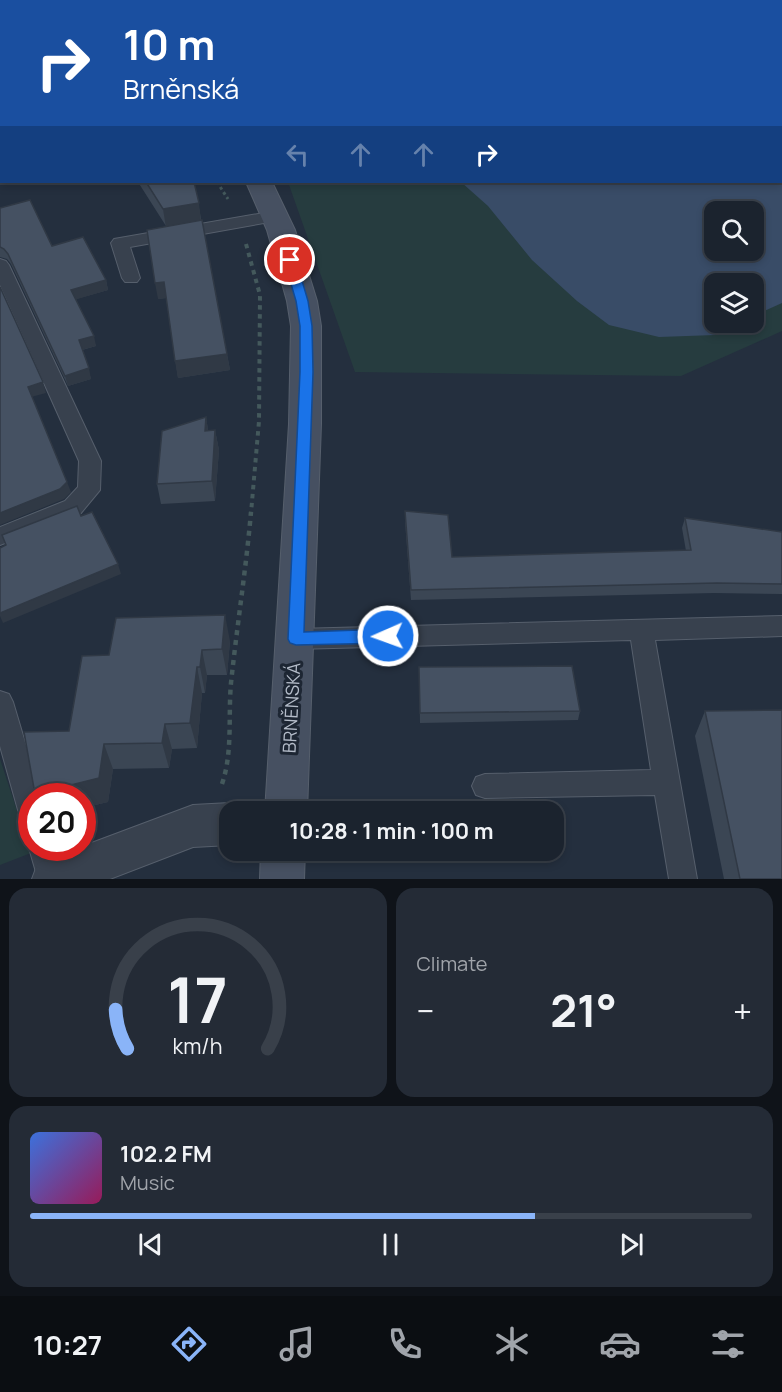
<!DOCTYPE html>
<meta charset="utf-8">
<style>
body{margin:0;font-family:Manrope,sans-serif;background:#242b36;color:#f1f3f6;height:100vh;display:flex;flex-direction:column;font-size:22px;white-space:nowrap}
*{box-sizing:border-box;margin:0}
p{font-size:20px;color:#a0a4aa}
.icon{flex:none;width:33px;height:33px;fill:none;stroke:currentColor;stroke-width:2;stroke-linecap:round;stroke-linejoin:round}
.map{position:relative;height:879px;overflow:hidden}
.details{display:flex;flex-direction:column;gap:9px;padding:9px;background:#0f1319;flex:1}
.details>*{flex:none}
.banner{position:absolute;left:0px;top:0px;width:783px;height:183px;box-shadow:0 3px 9px #0003,0 0 0 2px #39404a;background:#1a4fa0;color:#fff;overflow:hidden}
.controls{position:absolute;left:704px;top:201px;display:grid;gap:12px}
.controls a{display:grid;place-items:center;width:60px;height:60px;border-radius:12px;background:#1b232e;box-shadow:0 3px 9px #0003,0 0 0 2px #39404a;font-size:30px}
.speed{position:absolute;left:18px;top:783px;display:flex;gap:12px;font-size:30px;font-weight:700;text-align:center}
.speed>*{display:grid;place-content:center;width:78px;height:78px;border-radius:50%;background:#1b232e;box-shadow:0 3px 9px #0003,0 0 0 2px #39404a;line-height:1}
.speed .limit{border:9px solid #d22;background:#fff;color:#111}
.pin{position:absolute;display:grid;place-items:center;width:51px;height:51px;color:#fff;margin:-26px;border:3px solid #fff;border-radius:50%;box-shadow:0 2px 6px #0007}
.me{position:absolute;width:66px;margin:-33px;rotate:268deg;stroke-linejoin:round;filter:drop-shadow(0 0 4px #0008)}
.turn{display:flex;align-items:center;gap:21px;height:126px;padding:0 24px;font-size:27px}
.turn .icon{width:78px;height:78px;stroke-width:2.5}
.turn b{display:block;font-size:42px;line-height:51px}
.lanes{display:flex;align-items:center;height:57px;padding:0 24px;background:#0003;justify-content:center;gap:30px;direction:ltr}
.lanes .off{opacity:.35}
.big{font-size:45px;font-weight:700;line-height:1.1}
.details .card{flex:1;display:flex;flex-direction:column;justify-content:center;gap:9px;min-width:0;padding:0 21px;border-radius:18px;background:#242b36}
.details .dial{align-items:center;gap:0}
.dial svg{height:156px;overflow:visible;fill:none;stroke:#39404a;stroke-width:7;stroke-linecap:round;text-anchor:middle}
.dial text{fill:#f1f3f6;stroke:none}
.song{display:flex;align-items:center;gap:18px}
.cover{width:72px;height:72px;border-radius:9px;background:linear-gradient(135deg,hsl(220 70% 55%),hsl(330 70% 35%))}
.played{height:6px;border-radius:3px;background:linear-gradient(90deg,#8ab4f8 70%,#39404a 70%)}
.keys{display:flex;justify-content:space-around;direction:ltr}
.heat{display:flex;justify-content:space-between;align-items:center;font-size:33px;direction:ltr}
.details .tiles{flex:1;display:grid;gap:9px;grid-template-columns:1fr 1fr}
.card:last-child{grid-column:span 2}
.trip{position:absolute;left:219px;top:801px;width:345px;height:60px;border-radius:18px;background:#1b232e;box-shadow:0 3px 9px #0003,0 0 0 2px #39404a;font-weight:700;line-height:60px;text-align:center}
.tab-bar{display:flex;height:96px;justify-content:space-around;align-items:center;background:#0b0e12;color:#a0a4aa}
.tab-bar .icon{width:42px;height:42px}
.tab-bar .current{color:#8ab4f8}
.tab-bar b{font-size:27px;color:#f1f3f6}
.map>svg:first-child{display:block}
</style>
<div class="map">
<svg width="782" height="879" viewBox="0 0 782 879">
<rect width="100%" height="100%" fill="#242f3e"/>
<path fill="#263c3f" fill-rule="evenodd" d="M 418,0 L 782,0 L 782,331 L 681,376 L 355,372 L 288,182 L 782,182 L 782,2 L 416,1 ZM 714,212 L 753,212 L 753,250 L 714,250 ZM 714,284 L 753,284 L 753,322 L 714,322 Z
M 0,759 L 31,853 L 0,865 Z"/>
<path fill="#394c67" fill-rule="evenodd" d="M 512,0 L 782,0 L 782,303 L 753,316 L 753,284 L 714,284 L 714,322 L 741,323 L 715,335 L 659,337 L 609,325 L 577,301 L 532,260 L 488,206 L 461,182 L 782,182 L 782,2 ZM 714,212 L 753,212 L 753,250 L 714,250 Z"/>
<g fill="none" stroke-linecap="round" stroke-linejoin="round">
<defs>
<path id="lane" d="M 259,0 L 273,0 L 274,2 L 260,2 Z
M 275,211 L 281,212 L 284,216 L 281,220 L 130,247 L 140,278 L 137,282 L 125,282 L 122,278 L 111,243 L 114,239 Z
M 0,259 L 6,261 L 9,265 L 101,461 L 100,490 L 81,513 L 0,545 L 0,527 L 65,501 L 78,487 L 79,461 L 0,285 Z
M 782,616 L 782,636 L 655,640 L 697,879 L 669,879 L 655,795 L 485,798 L 476,795 L 472,786 L 476,777 L 485,774 L 651,770 L 631,640 L 296,649 L 287,646 L 284,639 L 287,632 L 296,629 Z
M 0,691 L 9,694 L 13,702 L 41,796 L 32,796 L 32,823 L 22,819 L 18,810 L 0,746 Z
M 32,842 L 32,848 L 57,848 L 66,879 L 38,879 L 29,848 Z"/>
<path id="street" d="M 230,803 L 246,812 L 230,812 L 230,845 L 193,847 L 110,879 L 32,879 L 38,863 L 54,857 L 193,805 Z"/>
<path id="secondary" d="M 124,0 L 146,0 L 147,2 L 125,2 Z
M 246,182 L 272,182 L 295,230 L 317,301 L 321,326 L 321,424 L 307,812 L 265,812 L 289,424 L 291,326 L 287,301 L 267,230 Z
M 261,850 L 305,850 L 304,879 L 260,879 Z"/>
</defs>
<use href="#lane" stroke="#565f6c" stroke-width="2"/>
<use href="#street" stroke="#565f6c" stroke-width="2"/>
<use href="#secondary" stroke="#565f6c" stroke-width="2"/>
<path stroke="#44595c" stroke-width="3" stroke-dasharray="3 3" stroke-linecap="butt" d="M 217,182 L 228,199"/>
<path stroke="#44595c" stroke-width="4" stroke-dasharray="4.5 4.5" stroke-linecap="butt" d="M 246,244 L 260,295 L 259,421 L 251,513"/>
<path stroke="#44595c" stroke-width="4.5" stroke-dasharray="5 5" stroke-linecap="butt" d="M 222,784 C 233,752 228,716 231,683 C 237,626 246,569 251,512"/>
<use href="#lane" fill="#38414e" fill-rule="evenodd"/>
<use href="#street" fill="#38414e" fill-rule="evenodd"/>
<use href="#secondary" fill="#465061" fill-rule="evenodd"/>
</g>
<path fill="#3b4654" d="M 288,0 L 339,0 L 340,2 L 290,2 Z
M 138,182 L 194,182 L 227,354 L 230,370 L 178,378 L 166,298 L 158,299 L 166,226 Z
M 0,208 L 52,246 L 106,280 L 108,290 L 76,299 L 96,346 L 82,350 L 91,379 L 68,386 L 11,264 L 7,259 L 0,257 Z
M 206,417 L 208,430 L 215,430 L 219,450 L 215,501 L 161,504 L 157,484 Z
M 405,511 L 452,557 L 686,551 L 682,528 L 685,518 L 782,532 L 782,594 L 714,593 L 411,600 L 405,521 Z
M 230,641 L 227,675 L 207,675 L 205,693 L 202,693 L 197,748 L 172,749 L 169,768 L 113,769 L 108,802 L 82,808 L 82,796 L 36,796 L 35,794 L 109,655 Z
M 419,667 L 580,711 L 578,720 L 420,723 Z
M 705,711 L 782,879 L 724,879 L 695,736 Z"/>
<path fill="#303945" d="M 199,203 L 201,222 L 166,228 L 163,209 Z
M 106,280 L 108,290 L 74,300 L 71,290 Z
M 164,282 L 167,298 L 158,299 L 155,283 Z
M 94,336 L 96,346 L 81,350 L 79,340 Z
M 227,354 L 230,370 L 178,378 L 175,361 Z
M 89,368 L 91,379 L 68,386 L 65,376 Z
M 43,382 L 46,393 L 31,397 L 28,387 Z
M 206,417 L 209,437 L 205,431 Z
M 215,430 L 219,450 L 215,501 L 212,481 Z
M 67,482 L 71,492 L 64,499 L 0,525 L 0,513 Z
M 118,564 L 121,574 L 3,623 L 0,616 L 0,613 Z
M 225,615 L 230,641 L 227,675 L 222,649 Z
M 202,650 L 207,675 L 205,693 L 200,667 Z
M 197,667 L 202,693 L 197,748 L 190,723 Z
M 165,724 L 172,749 L 169,768 L 162,743 Z
M 104,744 L 113,769 L 108,802 L 82,808 L 82,796 L 36,796 L 35,794 Z"/>
<path fill="#455162" stroke="#303945" stroke-width="1.5" d="M 297,0 L 335,0 L 329,2 L 298,2 Z
M 146,182 L 194,182 L 199,203 L 163,209 Z
M 30,200 L 52,246 L 83,237 L 106,280 L 71,290 L 94,336 L 79,340 L 89,368 L 65,376 L 8,254 L 4,249 L 0,247 L 0,208 Z
M 202,220 L 227,354 L 175,361 L 164,282 L 155,283 L 147,230 Z
M 0,287 L 43,382 L 28,387 L 67,482 L 60,489 L 0,513 Z
M 206,417 L 205,431 L 215,430 L 212,481 L 157,484 L 162,431 Z
M 77,506 L 81,516 L 92,512 L 118,564 L 0,613 L 0,548 L 6,545 L 2,535 Z
M 405,511 L 448,515 L 452,557 L 691,550 L 685,518 L 782,532 L 782,584 L 717,583 L 411,590 Z
M 225,615 L 222,649 L 202,650 L 200,667 L 197,667 L 190,723 L 165,724 L 162,743 L 104,744 L 99,778 L 35,794 L 24,732 L 69,731 L 82,656 L 109,655 L 116,618 Z
M 572,666 L 580,711 L 420,713 L 419,667 Z
M 782,710 L 782,879 L 740,879 L 705,711 Z"/>
<path fill="#1a73e8" stroke="#114b97" stroke-width="1.5" d="M 290,256 L 296,260 L 308,301 L 312,326 L 313,372 L 304,632 L 388,629 L 393,631 L 396,636 L 393,641 L 388,643 L 296,645 L 290,643 L 288,639 L 300,372 L 300,326 L 296,301 L 284,260 Z"/>
<g text-anchor="middle" stroke-width="6" stroke-linejoin="round" paint-order="stroke">
<g font-size="18" fill="#b4bcc9" stroke="#1d2633">
<text transform="translate(292 708) rotate(-87)" y="6">BRNĚNSKÁ</text>
</g>
</g>
</svg>
<div class="controls">
<a><svg class="icon" aria-label="search" viewBox="0 0 24 24"><circle cx="10" cy="10" r="6"/><path d="M15 15l6 6"/></svg></a>
<a><svg class="icon" aria-label="layers" viewBox="0 0 24 24"><path d="M12 4l9 5-9 5-9-5zM3 14l9 5 9-5"/></svg></a>
</div>
<div class="speed"><div class="limit">20</div></div>
<div class="pin" style="left:290px;top:260px;background:#d93025"><svg class="icon" aria-label="arrive" viewBox="0 0 24 24"><path d="M6 21V4h12l-3 4 3 4H6"/></svg></div>
<svg class="me" style="left:388px;top:636px" viewBox="-20 -20 40 40"><circle r="17" fill="#1a73e8" stroke="#fff" stroke-width="3"/><path d="M0-11L8 9 0 5-8 9z" fill="#fff"/></svg>
<div class="trip">10:28 · 1 min · 100 m</div>
<div class="banner">
<div class="turn"><svg class="icon" aria-label="right" viewBox="0 0 24 24"><path d="M7 20v-9h11M14 6l5 5-5 5"/></svg><div><b>10 m</b>Brněnská</div></div>
<div class="lanes"><svg class="icon off" aria-label="left" viewBox="0 0 24 24"><path d="M17 20v-9H6M10 6l-5 5 5 5"/></svg><svg class="icon off" aria-label="ahead" viewBox="0 0 24 24"><path d="M12 20V5M6 11l6-6 6 6"/></svg><svg class="icon off" aria-label="ahead" viewBox="0 0 24 24"><path d="M12 20V5M6 11l6-6 6 6"/></svg><svg class="icon" aria-label="right" viewBox="0 0 24 24"><path d="M7 20v-9h11M14 6l5 5-5 5"/></svg></div>
</div>
</div>
<section class="details">
<div class="tiles">
<div class="card dial"><svg viewBox="0 0 100 80">
<path d="M14 69A42 42 0 1 1 86 69"/>
<path d="M14 69A42 42 0 0 1 8 49" stroke="#8ab4f8"/>
<text x="50" y="56" font-size="32" font-weight="700">17</text>
<text x="50" y="72" font-size="11">km/h</text>
</svg></div>
<div class="card"><p>Climate</p>
<div class="heat"><a>−</a><b class="big">21°</b><a>+</a></div>
</div>
<div class="card">
<div class="song"><i class="cover"></i><div><b>102.2 FM</b><p>Music</p></div></div>
<div class="played"></div>
<div class="keys"><svg class="icon" aria-label="previous" viewBox="0 0 24 24"><path d="M18 5L8 12l10 7zM5 5v14"/></svg><svg class="icon" aria-label="pause" viewBox="0 0 24 24"><path d="M8 5v14M16 5v14"/></svg><svg class="icon" aria-label="next" viewBox="0 0 24 24"><path d="M6 5l10 7-10 7zM19 5v14"/></svg></div>
</div>
</div>
</section>
<nav class="tab-bar">
<b>10:27</b>
<svg class="icon current" aria-label="directions" viewBox="0 0 24 24"><path d="M12 3l9 9-9 9-9-9zM9 14v-3h6M13 9l2 2-2 2"/></svg>
<svg class="icon" aria-label="music" viewBox="0 0 24 24"><path d="M9 18V5l10-2v13"/><circle cx="6" cy="18" r="3"/><circle cx="16" cy="16" r="3"/></svg>
<svg class="icon" aria-label="phone" viewBox="0 0 24 24"><path d="M5 4h4l2 5-3 2q2 4 5 5l2-3 5 2v4C11 20 4 13 5 4z"/></svg>
<svg class="icon" aria-label="climate" viewBox="0 0 24 24"><path d="M12 3v18M4 7l16 10M4 17L20 7"/></svg>
<svg class="icon" aria-label="car" viewBox="0 0 24 24"><path d="M5 17H2v-5l4-1 3-4h7l3 4 3 1v5h-3M9 17h6M6 11h13"/><circle cx="7" cy="17" r="2"/><circle cx="17" cy="17" r="2"/></svg>
<svg class="icon" aria-label="filters" viewBox="0 0 24 24"><path d="M4 7h16M4 17h16"/><circle cx="9" cy="7" r="2"/><circle cx="15" cy="17" r="2"/></svg>
</nav>
